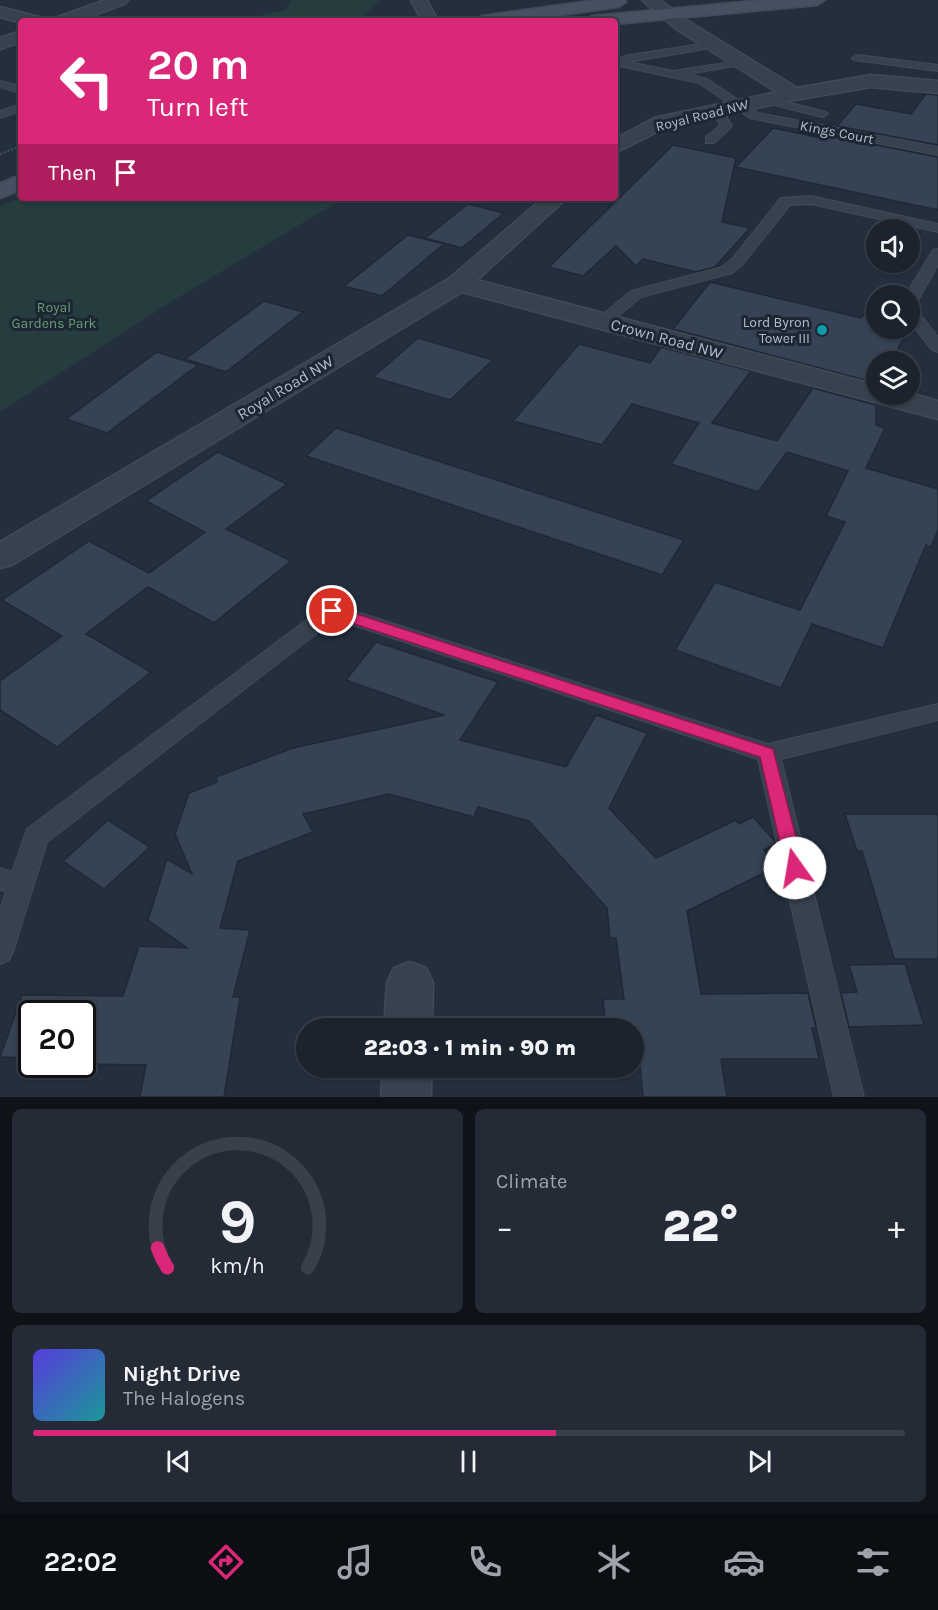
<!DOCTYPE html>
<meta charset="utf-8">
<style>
body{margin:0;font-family:Karla,sans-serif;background:#242b36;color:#f1f3f6;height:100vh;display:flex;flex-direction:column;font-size:22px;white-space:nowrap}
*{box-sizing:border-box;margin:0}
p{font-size:20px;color:#a0a4aa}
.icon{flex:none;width:33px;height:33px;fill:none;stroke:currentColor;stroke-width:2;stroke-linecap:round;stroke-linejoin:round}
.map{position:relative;height:1097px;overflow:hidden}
.sheet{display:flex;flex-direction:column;gap:12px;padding:12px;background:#0f1319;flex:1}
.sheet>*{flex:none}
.banner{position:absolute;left:18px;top:18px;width:600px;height:183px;border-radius:6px;box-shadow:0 2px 4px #0004,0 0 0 2px #39404a;background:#db2777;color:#fff;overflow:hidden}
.tools{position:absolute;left:866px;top:219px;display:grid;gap:12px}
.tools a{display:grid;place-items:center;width:54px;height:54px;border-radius:50%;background:#1b232e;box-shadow:0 2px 4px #0004,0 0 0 2px #39404a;font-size:30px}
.speed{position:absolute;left:18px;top:1000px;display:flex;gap:12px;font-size:30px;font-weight:700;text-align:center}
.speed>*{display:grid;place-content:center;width:78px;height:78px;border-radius:50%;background:#1b232e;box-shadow:0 2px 4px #0004,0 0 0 2px #39404a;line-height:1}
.speed .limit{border:3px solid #111;border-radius:9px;background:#fff;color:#111}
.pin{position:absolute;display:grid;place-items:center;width:51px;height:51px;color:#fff;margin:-26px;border:3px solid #fff;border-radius:50%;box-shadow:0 2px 6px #0007}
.me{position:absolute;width:66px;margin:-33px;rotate:347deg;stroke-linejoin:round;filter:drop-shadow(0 0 4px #0008)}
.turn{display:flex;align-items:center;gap:21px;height:126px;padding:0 30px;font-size:27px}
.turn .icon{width:78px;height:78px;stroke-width:2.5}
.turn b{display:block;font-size:42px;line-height:51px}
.then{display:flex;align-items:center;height:57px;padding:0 30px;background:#0003;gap:12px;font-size:22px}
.big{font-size:45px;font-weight:800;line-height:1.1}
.sheet .card{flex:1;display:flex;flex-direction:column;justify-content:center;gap:9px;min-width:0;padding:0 21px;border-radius:9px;background:#242b36}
.sheet .dial{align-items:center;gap:0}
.dial svg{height:156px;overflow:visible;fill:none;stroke:#39404a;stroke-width:7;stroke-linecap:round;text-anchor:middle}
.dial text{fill:#f1f3f6;stroke:none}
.song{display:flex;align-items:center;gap:18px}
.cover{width:72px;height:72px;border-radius:9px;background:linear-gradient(135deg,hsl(250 70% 55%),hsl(180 70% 35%))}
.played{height:6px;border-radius:3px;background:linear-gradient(90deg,#db2777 60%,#39404a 60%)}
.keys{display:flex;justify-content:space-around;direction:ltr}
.heat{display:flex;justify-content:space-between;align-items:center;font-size:33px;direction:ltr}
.sheet .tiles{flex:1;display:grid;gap:12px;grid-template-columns:1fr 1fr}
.card:last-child{grid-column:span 2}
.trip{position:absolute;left:296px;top:1018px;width:348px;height:60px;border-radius:30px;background:#1b232e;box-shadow:0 2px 4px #0004,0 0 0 2px #39404a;font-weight:800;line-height:60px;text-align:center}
.tab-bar{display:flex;height:96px;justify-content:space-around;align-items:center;background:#0b0e12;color:#a0a4aa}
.tab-bar .icon{width:42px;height:42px}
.tab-bar .on{color:#db2777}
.tab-bar b{font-size:27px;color:#f1f3f6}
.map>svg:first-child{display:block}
</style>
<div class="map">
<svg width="938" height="1097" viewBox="0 0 938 1097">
<rect width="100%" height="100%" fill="#242f3e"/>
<path fill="#263c3f" d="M 292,0 L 379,0 L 358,21 L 237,21 L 285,10 Z
M 21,198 L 344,198 L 174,300 L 0,412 L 0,206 Z"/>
<path fill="#364354" stroke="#1f2835" stroke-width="1.5" d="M 926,94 L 938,95 L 938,145 L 837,126 L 856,104 L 911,114 Z
M 773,128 L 826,139 L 829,136 L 938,157 L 938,210 L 736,167 Z
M 673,145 L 736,158 L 722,222 L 750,228 L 715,267 L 696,272 L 643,259 L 636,266 L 616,246 L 583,276 L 549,267 Z
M 468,204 L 504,213 L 462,248 L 425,238 Z
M 408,235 L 444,244 L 382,296 L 344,286 Z
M 710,282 L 861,318 L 873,304 L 876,305 L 876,328 L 909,328 L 891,362 L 876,362 L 876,383 L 673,329 Z
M 264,301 L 303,312 L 226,372 L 185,359 Z
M 418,338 L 493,360 L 450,400 L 373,377 Z
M 579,344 L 650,363 L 661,347 L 751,371 L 712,423 L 777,441 L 813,388 L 876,405 L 876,425 L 885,428 L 866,468 L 938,489 L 938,530 L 931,547 L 926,545 L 883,648 L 812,624 L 781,688 L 675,650 L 715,582 L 800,610 L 845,522 L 826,516 L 848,471 L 787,452 L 758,492 L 671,464 L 699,423 L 632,404 L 602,445 L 513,421 Z
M 157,352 L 198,365 L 107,433 L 66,419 Z
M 336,428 L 478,474 L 684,540 L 662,575 L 306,456 Z
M 218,452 L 287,484 L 226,529 L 291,561 L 214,623 L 148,587 L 86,634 L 151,672 L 57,747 L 0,710 L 0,681 L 62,636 L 2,600 L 89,541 L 149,573 L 205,532 L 146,501 Z
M 376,642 L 498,682 L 460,740 L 566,767 L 596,715 L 647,733 L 609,808 L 656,858 L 736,820 L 739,824 L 753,817 L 774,840 L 775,844 L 764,850 L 778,866 L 687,911 L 701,994 L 808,993 L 816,1028 L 812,1028 L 819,1059 L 721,1059 L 727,1097 L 643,1097 L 639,1055 L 633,1055 L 633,1029 L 606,1029 L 603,999 L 624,999 L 616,938 L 610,938 L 607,908 L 529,821 L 478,807 L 474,817 L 389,794 L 303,814 L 313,832 L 238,861 L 220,928 L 250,930 L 233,997 L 240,997 L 224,1097 L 140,1097 L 146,1065 L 82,1064 L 82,1014 L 32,1014 L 32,1058 L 0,1057 L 22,995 L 123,996 L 139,946 L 187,948 L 148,920 L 167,859 L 192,874 L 175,834 L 189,793 L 217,782 L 216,777 L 293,748 L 444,715 L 346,680 Z
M 845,814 L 938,814 L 938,959 L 894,959 L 862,851 L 857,851 Z
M 108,820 L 150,847 L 104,889 L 63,861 Z
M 905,964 L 924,1025 L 849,1027 L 841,993 L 857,992 L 849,965 Z"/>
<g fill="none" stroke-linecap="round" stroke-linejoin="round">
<defs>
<path id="service" d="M 713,42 L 717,43 L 717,47 L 628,62 L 673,71 L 745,60 L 745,64 L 689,74 L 707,79 L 758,113 L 938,147 L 938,155 L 750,118 L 699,83 L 615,65 L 615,59 L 619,60 L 624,56 Z
M 857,55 L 938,65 L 938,71 L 853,60 L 852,58 Z
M 0,81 L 21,86 L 21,93 L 0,87 Z
M 767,97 L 826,112 L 828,114 L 822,117 L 763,102 L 761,100 Z
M 21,104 L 21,111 L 0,118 L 0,111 Z
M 717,107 L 721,108 L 732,126 L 714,143 L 706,143 L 706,137 L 720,125 L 711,110 Z
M 811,196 L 938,224 L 938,232 L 811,204 L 790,205 L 742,265 L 732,273 L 641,297 L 608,324 L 598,324 L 595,321 L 631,291 L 722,267 L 732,259 L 781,198 Z
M 938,249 L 938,265 L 918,300 L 920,314 L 938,337 L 938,352 L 932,350 L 909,321 L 909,296 L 905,296 L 933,250 Z
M 332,604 L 768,744 L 938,704 L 938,720 L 781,759 L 864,1097 L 834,1097 L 758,759 L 335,619 L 47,842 L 13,952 L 9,960 L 0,964 L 0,910 L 6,891 L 0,890 L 0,868 L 12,872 L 27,829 L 325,606 Z"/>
<path id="minor" d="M 105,0 L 128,0 L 126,3 L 79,21 L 56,21 L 58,17 Z
M 411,0 L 427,0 L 438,21 L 422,21 Z
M 642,0 L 660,0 L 688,21 L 797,88 L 871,75 L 938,81 L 938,93 L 871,87 L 794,100 L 667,127 L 615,153 L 615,139 L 654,118 L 777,92 L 676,29 Z
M 0,7 L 39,17 L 41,21 L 21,21 L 21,23 L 0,17 Z
M 21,31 L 21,42 L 0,49 L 0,38 Z
M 543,198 L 567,198 L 477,280 L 876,385 L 876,394 L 909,393 L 938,401 L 938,419 L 462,292 L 12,565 L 0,568 L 0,542 L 450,278 Z
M 410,962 L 426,968 L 433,983 L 432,1029 L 384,1029 L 387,983 L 394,968 Z
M 383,1068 L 431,1068 L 431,1097 L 381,1097 Z"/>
<path id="secondary" d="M 597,0 L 625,0 L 626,2 L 618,7 L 518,21 L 474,21 L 482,16 Z
M 764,0 L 825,0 L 817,5 L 615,24 L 615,21 L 584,21 L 592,16 Z
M 21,175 L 21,190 L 0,198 L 0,183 Z"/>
</defs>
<use href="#service" stroke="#414a57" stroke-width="2"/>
<use href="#minor" stroke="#414a57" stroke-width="3"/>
<use href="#secondary" stroke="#414a57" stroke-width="3"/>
<path stroke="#3f5557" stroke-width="2" stroke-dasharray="2 2" stroke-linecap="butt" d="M 0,154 L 21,146"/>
<use href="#service" fill="#38414e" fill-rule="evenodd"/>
<use href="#minor" fill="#38414e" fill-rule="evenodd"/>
<use href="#secondary" fill="#465061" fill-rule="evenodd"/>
</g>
<path fill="#db2777" stroke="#8e194d" stroke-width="1.5" d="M 332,606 L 773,749 L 804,868 L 801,873 L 795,875 L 788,873 L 786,868 L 760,757 L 327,615 L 325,611 Z"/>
<circle fill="#0f9aa8" stroke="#1d2633" stroke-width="2" cx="822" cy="330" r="6"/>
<g text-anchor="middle" stroke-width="6" stroke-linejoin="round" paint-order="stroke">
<g font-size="14" fill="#b4bcc9" stroke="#1d2633">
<text transform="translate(702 115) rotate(-14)" y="5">Royal Road NW</text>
<text transform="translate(837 132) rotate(11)" y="5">Kings Court</text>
</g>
<g font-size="14" fill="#6b9a76" stroke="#1d2633">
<text x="54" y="312">Royal<tspan x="54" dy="16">Gardens Park</tspan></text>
</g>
<g font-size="14" fill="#b4bcc9" stroke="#1d2633" text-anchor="end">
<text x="810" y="327">Lord Byron<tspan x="810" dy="16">Tower III</tspan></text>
</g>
<g font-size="16" fill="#b4bcc9" stroke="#1d2633">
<text transform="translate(667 338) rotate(15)" y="6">Crown Road NW</text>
<text transform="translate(285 387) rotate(-31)" y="6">Royal Road NW</text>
</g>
</g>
</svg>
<div class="tools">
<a><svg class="icon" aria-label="sound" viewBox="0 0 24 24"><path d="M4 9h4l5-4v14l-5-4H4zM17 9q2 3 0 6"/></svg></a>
<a><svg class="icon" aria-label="search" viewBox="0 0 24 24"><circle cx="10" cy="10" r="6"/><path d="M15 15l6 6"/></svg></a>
<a><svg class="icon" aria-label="layers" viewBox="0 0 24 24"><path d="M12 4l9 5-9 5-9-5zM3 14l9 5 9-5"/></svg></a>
</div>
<div class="speed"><div class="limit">20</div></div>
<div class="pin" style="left:332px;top:611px;background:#d93025"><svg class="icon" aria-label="arrive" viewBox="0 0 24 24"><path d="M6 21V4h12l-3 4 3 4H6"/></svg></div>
<svg class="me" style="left:795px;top:868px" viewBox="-20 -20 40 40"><circle r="19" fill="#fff"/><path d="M0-13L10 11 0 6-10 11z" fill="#db2777"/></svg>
<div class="trip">22:03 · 1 min · 90 m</div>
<div class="banner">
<div class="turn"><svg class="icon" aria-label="left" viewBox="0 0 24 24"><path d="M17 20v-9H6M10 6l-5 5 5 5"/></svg><div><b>20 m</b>Turn left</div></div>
<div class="then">Then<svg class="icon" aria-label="arrive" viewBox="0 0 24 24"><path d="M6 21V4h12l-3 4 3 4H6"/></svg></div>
</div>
</div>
<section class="sheet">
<div class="tiles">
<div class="card dial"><svg viewBox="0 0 100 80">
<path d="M14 69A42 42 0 1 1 86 69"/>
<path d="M14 69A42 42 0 0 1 9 59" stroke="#db2777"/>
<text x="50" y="56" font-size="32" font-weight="700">9</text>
<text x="50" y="72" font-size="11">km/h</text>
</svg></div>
<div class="card"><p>Climate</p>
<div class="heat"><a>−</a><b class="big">22°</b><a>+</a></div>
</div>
<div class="card">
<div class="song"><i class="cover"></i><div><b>Night Drive</b><p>The Halogens</p></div></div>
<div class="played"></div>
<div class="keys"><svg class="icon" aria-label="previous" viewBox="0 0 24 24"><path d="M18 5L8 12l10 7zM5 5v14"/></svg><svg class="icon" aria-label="pause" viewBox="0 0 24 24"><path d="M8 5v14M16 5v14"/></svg><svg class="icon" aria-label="next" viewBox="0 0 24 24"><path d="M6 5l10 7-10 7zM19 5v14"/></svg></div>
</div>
</div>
</section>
<nav class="tab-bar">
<b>22:02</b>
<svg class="icon on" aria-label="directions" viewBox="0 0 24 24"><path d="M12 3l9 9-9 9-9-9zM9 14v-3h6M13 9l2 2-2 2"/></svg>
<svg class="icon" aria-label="music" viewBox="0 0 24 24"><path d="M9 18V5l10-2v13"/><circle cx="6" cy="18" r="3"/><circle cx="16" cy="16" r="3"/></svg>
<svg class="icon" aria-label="phone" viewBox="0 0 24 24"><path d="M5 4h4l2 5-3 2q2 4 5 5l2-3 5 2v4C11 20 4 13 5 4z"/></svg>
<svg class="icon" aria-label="climate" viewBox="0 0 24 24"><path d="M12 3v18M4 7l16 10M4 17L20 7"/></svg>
<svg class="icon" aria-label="car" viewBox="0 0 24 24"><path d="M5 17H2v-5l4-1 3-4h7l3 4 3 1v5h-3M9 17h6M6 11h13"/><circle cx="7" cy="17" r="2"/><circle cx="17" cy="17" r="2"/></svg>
<svg class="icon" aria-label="filters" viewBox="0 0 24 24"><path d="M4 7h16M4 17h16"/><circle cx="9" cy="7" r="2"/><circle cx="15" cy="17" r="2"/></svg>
</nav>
